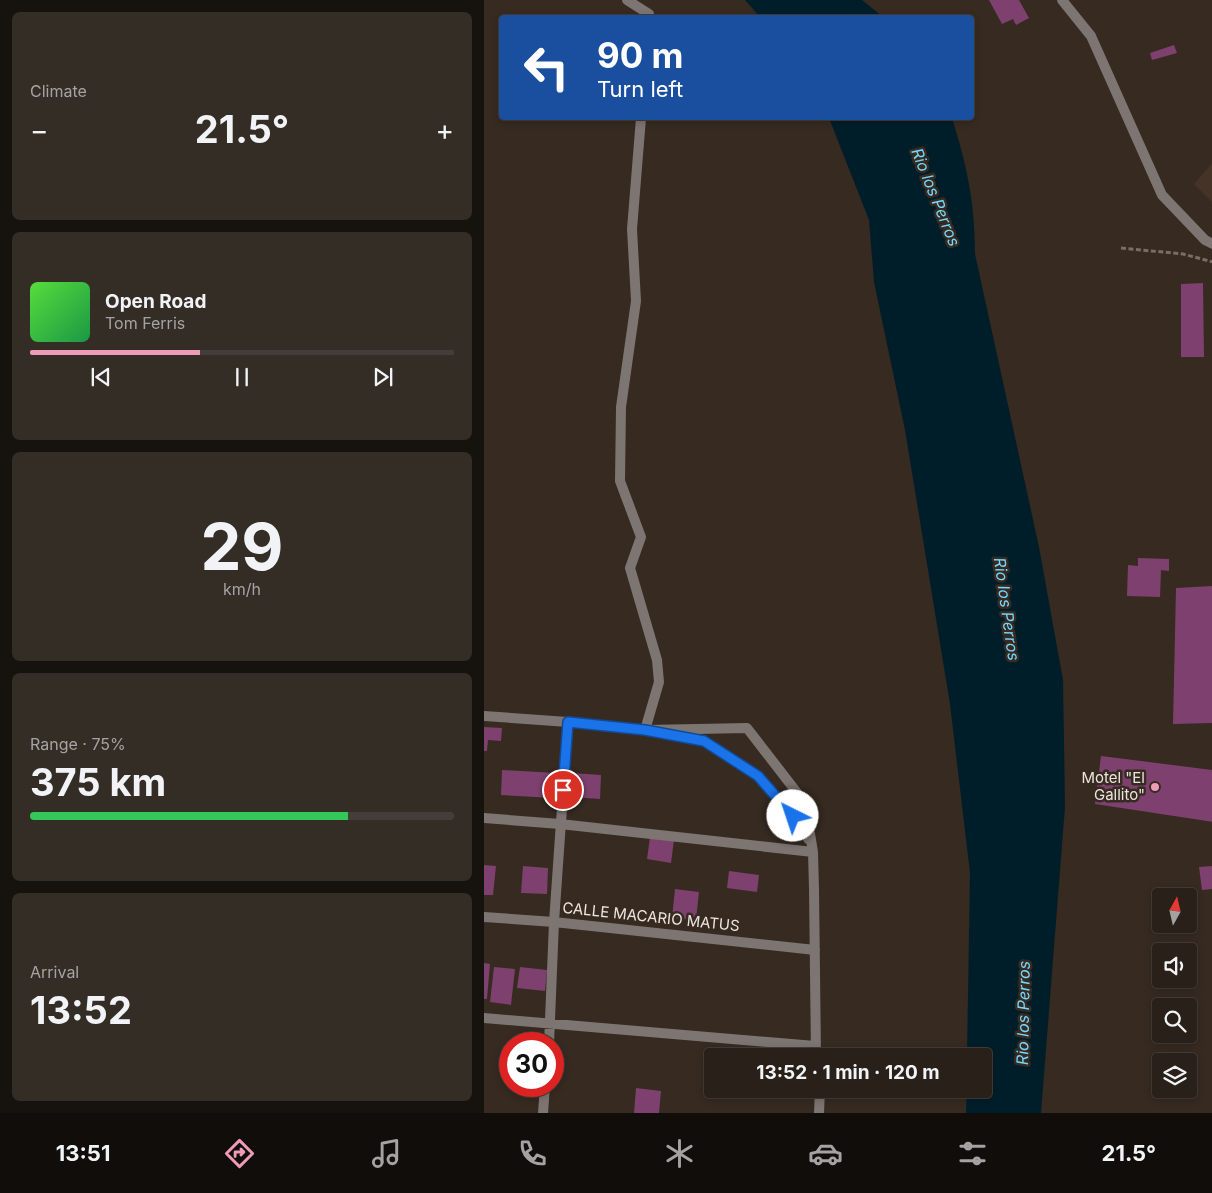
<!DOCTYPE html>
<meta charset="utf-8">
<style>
body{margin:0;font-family:Inter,sans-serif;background:#342d26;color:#f1f3f6;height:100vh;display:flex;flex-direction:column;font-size:19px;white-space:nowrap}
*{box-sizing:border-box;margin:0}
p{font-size:16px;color:#a5a3a2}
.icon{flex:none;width:28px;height:28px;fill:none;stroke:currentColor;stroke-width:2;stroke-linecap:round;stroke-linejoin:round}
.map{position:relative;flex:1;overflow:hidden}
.details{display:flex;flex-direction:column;gap:12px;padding:12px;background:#16120e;width:484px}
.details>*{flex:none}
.banner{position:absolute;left:15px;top:15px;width:475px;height:105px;border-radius:5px;box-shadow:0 2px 8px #0003,0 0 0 1px #443e38;background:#1a4fa0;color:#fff;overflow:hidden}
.needle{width:32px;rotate:8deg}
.tools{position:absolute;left:668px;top:888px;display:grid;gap:10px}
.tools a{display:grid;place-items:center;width:45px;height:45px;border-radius:5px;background:#282019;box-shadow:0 2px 8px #0003,0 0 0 1px #443e38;font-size:25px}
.speed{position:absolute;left:15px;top:1032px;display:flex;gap:10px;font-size:25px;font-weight:700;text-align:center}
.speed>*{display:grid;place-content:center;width:65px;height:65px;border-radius:50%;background:#282019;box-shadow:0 2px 8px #0003,0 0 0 1px #443e38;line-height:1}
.speed .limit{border:8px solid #d22;background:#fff;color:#111}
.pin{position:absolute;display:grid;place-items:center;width:42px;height:42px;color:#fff;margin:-21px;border:2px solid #fff;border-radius:50%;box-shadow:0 1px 5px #0007}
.me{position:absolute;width:55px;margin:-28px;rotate:319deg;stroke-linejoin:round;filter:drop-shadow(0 0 4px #0008)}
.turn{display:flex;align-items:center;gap:18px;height:105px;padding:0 15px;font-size:22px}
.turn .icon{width:65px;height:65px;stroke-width:2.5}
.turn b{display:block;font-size:35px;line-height:42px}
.big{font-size:38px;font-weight:700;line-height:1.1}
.details .tile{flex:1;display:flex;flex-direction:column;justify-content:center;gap:8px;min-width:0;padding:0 18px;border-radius:8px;background:#342d26}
.details .dial{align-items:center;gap:0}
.dial b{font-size:65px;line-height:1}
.song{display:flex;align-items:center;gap:15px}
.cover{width:60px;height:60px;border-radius:8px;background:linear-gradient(135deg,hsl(110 70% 55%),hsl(140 70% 35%))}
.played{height:5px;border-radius:2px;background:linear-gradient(90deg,#ef9ab8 40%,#443e38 40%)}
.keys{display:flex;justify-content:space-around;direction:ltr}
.heat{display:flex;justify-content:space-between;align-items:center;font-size:28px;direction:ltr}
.charge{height:8px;border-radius:4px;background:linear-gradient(90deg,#34c759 75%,#443e38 0)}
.trip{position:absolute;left:220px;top:1048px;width:288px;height:50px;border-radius:5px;background:#282019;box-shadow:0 2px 8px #0003,0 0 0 1px #443e38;font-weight:700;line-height:50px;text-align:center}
.tab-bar{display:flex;height:80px;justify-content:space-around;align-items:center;background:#100d0a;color:#a5a3a2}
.tab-bar .icon{width:35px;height:35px}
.tab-bar .current{color:#ef9ab8}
.tab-bar b{font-size:22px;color:#f1f3f6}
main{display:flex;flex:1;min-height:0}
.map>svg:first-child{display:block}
</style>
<main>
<section class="details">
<div class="tile"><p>Climate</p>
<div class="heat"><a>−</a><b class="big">21.5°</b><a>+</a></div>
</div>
<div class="tile">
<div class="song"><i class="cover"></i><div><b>Open Road</b><p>Tom Ferris</p></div></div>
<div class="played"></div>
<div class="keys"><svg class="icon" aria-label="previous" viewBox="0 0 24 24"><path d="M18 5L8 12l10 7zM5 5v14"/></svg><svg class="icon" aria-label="pause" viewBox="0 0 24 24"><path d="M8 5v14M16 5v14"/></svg><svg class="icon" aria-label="next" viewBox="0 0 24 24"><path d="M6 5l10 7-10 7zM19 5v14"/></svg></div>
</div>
<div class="tile dial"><b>29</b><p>km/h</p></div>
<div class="tile"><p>Range · 75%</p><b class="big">375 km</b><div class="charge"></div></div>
<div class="tile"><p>Arrival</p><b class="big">13:52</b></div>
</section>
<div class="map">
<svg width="729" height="1113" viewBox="0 0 729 1113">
<rect width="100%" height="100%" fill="#362a21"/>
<path fill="#443326" d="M 728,163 L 729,202 L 728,202 L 710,184 Z"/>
<path fill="#001e2a" d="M 261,0 L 378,0 L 399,17 L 276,17 Z
M 345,118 L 468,118 C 483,166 491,203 491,254 L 555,547 L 579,680 L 581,807 L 557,1113 L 482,1113 L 483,1089 L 499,1089 L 499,1056 L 483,1056 L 486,873 L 466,704 L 421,430 L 390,282 L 385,220 Z"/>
<path fill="#7e406e" d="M 505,0 L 535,0 L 545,18 L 532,25 L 529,19 L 518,24 Z
M 690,45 L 693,53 L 668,60 L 666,53 Z
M 719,283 L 720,357 L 697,357 L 697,284 Z
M 654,558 L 685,559 L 685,571 L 677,570 L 676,597 L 643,596 L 644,565 L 654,566 Z
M 729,586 L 729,723 L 689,724 L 692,588 Z
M 0,727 L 18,728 L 17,741 L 4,740 L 3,751 L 0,751 Z
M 617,756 L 729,770 L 729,822 L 611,804 Z
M 18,770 L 72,773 L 70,798 L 17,795 Z
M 88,773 L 117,775 L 116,799 L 86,797 Z
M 166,837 L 190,840 L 187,863 L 163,859 Z
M 0,865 L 12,866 L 9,895 L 0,895 Z
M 39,866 L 64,868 L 63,894 L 37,893 Z
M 729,866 L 729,889 L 718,890 L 715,867 Z
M 245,871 L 275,875 L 273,892 L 243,888 Z
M 191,889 L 215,892 L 212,920 L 188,918 Z
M 0,963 L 6,964 L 3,999 L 0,999 Z
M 10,967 L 31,969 L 27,1005 L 6,1002 Z
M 36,967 L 63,970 L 61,991 L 33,988 Z
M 152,1088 L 177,1091 L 175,1113 L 150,1113 Z"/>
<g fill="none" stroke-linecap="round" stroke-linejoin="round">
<path stroke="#796e66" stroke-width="3" stroke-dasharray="5 2.5" stroke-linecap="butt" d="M 637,248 L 699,254 L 729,262"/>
<path stroke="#7c7571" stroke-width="10" d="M 143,0 L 165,14 L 164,18
M 578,0 L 607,36 L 678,195 L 721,240 L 729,244
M 157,118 L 148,229 L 152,301 L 137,407 L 136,481 L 157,537 L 146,568 L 173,660 L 175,682 L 161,730 L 263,728 L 321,803 L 329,852 L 330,889 L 332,1056
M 0,716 L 84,722 L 166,731
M 182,734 L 220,741 L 274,776 L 320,830 L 324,839
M 0,818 L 76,824 L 329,852
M 0,917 L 70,922 L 331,950
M 0,1018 L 331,1046
M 65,1044 L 70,922 L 84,722
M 59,1113 L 61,1086
M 335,1113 L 336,1089"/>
</g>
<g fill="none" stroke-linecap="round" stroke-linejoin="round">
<defs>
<path id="route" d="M 79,790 L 84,722 L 161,730 L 220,741 L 274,776 L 309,816"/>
</defs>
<use href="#route" stroke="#114b97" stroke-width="12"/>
<use href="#route" stroke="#1a73e8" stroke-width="9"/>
</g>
<circle fill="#ef9ab8" stroke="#362a21" stroke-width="2" cx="671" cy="787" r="5"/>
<g text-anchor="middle" stroke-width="5" stroke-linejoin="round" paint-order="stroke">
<g font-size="15" fill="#ece4de" stroke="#362a21" text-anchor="end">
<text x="661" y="783">Motel "El<tspan x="661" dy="17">Gallito"</tspan></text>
</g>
<g font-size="15" fill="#ece4de" stroke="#362a21">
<text transform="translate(167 917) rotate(6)" y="5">CALLE MACARIO MATUS</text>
</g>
<g font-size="16" font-style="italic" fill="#73d7ff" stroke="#362a21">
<text transform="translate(452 197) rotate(68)" y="6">Rio los Perros</text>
<text transform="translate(523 609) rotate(82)" y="6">Rio los Perros</text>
<text transform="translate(539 1013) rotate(-89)" y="6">Rio los Perros</text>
</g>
</g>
</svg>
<div class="tools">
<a><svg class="needle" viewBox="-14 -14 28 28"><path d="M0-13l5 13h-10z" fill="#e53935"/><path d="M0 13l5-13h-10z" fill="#a5a3a2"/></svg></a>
<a><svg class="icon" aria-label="sound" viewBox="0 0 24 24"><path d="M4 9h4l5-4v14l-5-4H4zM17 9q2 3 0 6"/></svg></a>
<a><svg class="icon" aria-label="search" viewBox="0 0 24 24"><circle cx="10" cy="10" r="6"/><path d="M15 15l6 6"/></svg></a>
<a><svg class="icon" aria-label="layers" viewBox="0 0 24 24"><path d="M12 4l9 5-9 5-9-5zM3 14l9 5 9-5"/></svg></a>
</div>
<div class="speed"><div class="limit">30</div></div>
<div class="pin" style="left:79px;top:790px;background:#d93025"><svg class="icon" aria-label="arrive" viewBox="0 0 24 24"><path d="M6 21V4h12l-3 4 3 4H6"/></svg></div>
<svg class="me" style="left:309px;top:816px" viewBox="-20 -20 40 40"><circle r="19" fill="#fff"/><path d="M0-13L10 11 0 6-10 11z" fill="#1a73e8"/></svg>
<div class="trip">13:52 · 1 min · 120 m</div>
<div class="banner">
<div class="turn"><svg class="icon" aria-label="left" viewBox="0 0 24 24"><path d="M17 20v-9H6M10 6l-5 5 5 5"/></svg><div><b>90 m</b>Turn left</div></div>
</div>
</div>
</main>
<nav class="tab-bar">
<b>13:51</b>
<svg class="icon current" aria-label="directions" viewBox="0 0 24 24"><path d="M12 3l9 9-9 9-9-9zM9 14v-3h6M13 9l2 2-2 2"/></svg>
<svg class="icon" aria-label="music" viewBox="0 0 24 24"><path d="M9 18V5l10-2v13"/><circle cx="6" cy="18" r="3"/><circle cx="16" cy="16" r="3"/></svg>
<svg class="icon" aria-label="phone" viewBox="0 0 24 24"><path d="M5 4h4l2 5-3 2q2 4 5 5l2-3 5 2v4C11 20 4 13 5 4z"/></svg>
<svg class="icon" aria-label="climate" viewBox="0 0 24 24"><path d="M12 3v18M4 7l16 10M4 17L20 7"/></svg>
<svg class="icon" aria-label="car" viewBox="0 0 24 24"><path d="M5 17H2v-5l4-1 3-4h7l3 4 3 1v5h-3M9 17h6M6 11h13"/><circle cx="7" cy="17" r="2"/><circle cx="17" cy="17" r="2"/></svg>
<svg class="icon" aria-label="filters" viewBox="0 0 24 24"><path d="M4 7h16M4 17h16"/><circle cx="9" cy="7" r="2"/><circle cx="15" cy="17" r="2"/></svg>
<b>21.5°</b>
</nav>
